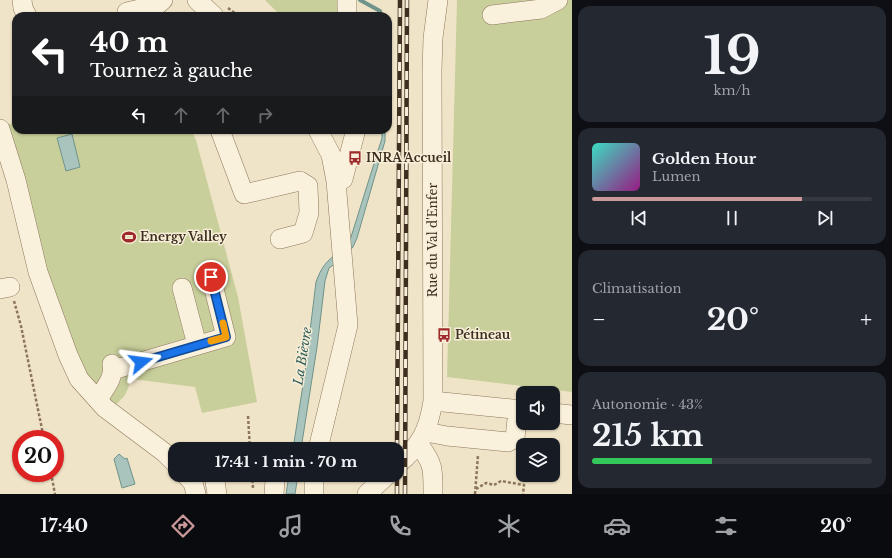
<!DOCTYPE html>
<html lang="fr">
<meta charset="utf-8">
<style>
body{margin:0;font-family:"Libre Baskerville",serif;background:#242831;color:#f1f3f6;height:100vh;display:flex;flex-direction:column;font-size:15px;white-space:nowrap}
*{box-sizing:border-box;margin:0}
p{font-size:13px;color:#9ea1a6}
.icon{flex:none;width:22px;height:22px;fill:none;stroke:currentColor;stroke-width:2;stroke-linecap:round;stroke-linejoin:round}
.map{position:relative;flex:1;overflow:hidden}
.sheet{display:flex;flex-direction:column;gap:6px;padding:6px;background:#0d0f14;width:320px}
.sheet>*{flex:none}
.hud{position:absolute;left:12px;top:12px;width:380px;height:122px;border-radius:12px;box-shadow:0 1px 3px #0004;background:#202124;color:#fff;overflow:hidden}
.controls{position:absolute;left:516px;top:386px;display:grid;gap:8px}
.controls a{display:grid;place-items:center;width:44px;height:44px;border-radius:8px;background:#171b24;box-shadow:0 1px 3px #0004;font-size:20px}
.speed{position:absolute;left:12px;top:430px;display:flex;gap:8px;font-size:20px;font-weight:700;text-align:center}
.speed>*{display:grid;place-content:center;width:52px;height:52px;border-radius:50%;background:#171b24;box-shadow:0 1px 3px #0004;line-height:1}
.speed .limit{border:6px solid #d22;background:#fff;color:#111}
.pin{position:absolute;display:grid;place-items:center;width:34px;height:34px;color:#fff;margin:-17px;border:2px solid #fff;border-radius:50%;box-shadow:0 1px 4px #0007}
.me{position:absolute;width:44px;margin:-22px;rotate:74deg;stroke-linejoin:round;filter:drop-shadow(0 0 3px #0008)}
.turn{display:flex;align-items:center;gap:14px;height:84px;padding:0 12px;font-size:18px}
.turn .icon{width:52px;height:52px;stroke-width:2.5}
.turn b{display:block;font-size:28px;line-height:34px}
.lanes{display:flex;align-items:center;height:38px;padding:0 12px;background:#0003;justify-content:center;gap:20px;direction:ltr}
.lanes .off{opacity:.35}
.big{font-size:30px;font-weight:700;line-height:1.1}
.sheet .widget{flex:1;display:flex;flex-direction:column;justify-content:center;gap:6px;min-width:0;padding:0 14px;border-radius:12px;background:#242831}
.sheet .dial{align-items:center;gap:0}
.dial b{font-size:52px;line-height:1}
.song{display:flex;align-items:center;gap:12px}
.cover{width:48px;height:48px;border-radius:6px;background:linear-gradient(135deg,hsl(170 70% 55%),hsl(310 70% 35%))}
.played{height:4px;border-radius:2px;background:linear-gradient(90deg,#cc999b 75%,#363941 75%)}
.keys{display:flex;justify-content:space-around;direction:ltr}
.heat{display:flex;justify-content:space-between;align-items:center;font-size:22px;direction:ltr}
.charge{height:6px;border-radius:3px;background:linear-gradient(90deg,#34c759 43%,#363941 0)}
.trip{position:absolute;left:168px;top:442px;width:236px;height:40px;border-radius:12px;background:#171b24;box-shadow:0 1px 3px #0004;font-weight:700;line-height:40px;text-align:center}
.tab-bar{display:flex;height:64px;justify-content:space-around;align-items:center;background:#090b0e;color:#9ea1a6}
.tab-bar .icon{width:28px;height:28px}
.tab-bar .current{color:#cc999b}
.tab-bar b{font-size:18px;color:#f1f3f6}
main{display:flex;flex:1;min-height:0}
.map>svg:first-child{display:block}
</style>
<main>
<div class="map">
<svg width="572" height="494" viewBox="0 0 572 494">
<rect width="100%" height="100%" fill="#f0e4c8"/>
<path fill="#c9cf9b" d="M 265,0 L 341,0 L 340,16 L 281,16 Z
M 457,0 L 572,0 L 572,392 L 447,377 Z
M 16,122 L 16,130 L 191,130 L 196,140 L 238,297 L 257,402 L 202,413 L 195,387 L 132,379 L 125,395 L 114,407 L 88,377 L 76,355 L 46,277 L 7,125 Z"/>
<path fill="#a9c4bc" stroke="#6f938a" d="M 382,130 L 385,130 L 385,141 L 357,238 L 353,247 L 346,253 L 382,138 Z
M 72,134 L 80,167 L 66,171 L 57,138 Z
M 339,252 L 340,258 L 332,266 L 329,268 L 325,281 L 317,347 L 301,449 L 293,449 L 305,372 L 316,282 C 321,268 326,261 339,252 Z
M 119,454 L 125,459 L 127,458 L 135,484 L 122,488 L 114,459 Z
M 289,475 L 298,475 L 295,494 L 286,494 Z"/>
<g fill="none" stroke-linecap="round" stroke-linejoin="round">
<path stroke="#6f938a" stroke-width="4" d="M 360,0 L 380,11"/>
<defs>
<path id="minor" d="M 22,0 L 23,8 L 27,16
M 197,0 L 214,16
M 492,15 L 541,9 L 558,0
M 128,16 L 127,12 L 157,5 L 163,0
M 347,16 L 347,0
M 0,129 L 16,180 L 38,272 L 68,355 L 79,379 L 105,408 L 165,453 L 175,463
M 220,130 L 244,194 L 300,181 L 308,186 L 309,213 L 303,233 L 280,239
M 336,181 L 343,179 L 355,133 L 353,130
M 182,288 L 197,345
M 0,289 L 10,287
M 113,370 L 226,337 L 211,277
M 98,399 C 105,388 115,377 112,364
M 433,401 L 523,410
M 553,413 L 572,415
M 426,432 L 447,436 L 508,442 L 515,438 L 518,410
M 419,445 C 434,464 433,470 433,494
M 318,449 L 348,325 L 336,181 L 331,155 L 318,130
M 397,465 C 421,445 428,432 433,401 L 432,71 L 433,38 L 438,0
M 186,475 L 193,483 L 196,494
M 214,475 L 217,494
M 314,475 L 314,494
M 274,494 L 275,480
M 367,494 L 387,475"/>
</defs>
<use href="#minor" stroke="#8d765c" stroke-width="20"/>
<path stroke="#8d765c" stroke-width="2.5" stroke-dasharray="3 2" stroke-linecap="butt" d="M 228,8 L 239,16
M 14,301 L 21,326 L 44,439
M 248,416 L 250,449
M 51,473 L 55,494
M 252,475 L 253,488
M 476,489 L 486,483 L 494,485 L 501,481 L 524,485 L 523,494
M 475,494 L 478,455"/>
<use href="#minor" stroke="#faf1dc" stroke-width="19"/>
<defs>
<path id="rail" d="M 397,449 L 400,0
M 397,468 L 397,494
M 405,494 L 407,0"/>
</defs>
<use href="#rail" stroke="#3d2e20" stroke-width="4.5"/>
<use href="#rail" stroke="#f7eed8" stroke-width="3" stroke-dasharray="9" stroke-linecap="butt"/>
</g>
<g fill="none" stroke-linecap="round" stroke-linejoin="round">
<defs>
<path id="route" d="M 141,362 L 226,337 L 211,277"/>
</defs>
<use href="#route" stroke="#114b97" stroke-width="10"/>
<use href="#route" stroke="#1a73e8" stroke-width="7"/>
<path stroke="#f59e0b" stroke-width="7" d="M 211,341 L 226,337 L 223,323"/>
</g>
<defs>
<symbol id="bus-bare" viewBox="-9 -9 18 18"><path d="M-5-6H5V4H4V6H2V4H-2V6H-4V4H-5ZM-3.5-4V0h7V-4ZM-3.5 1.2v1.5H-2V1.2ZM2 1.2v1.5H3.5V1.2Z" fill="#9e2a2b" stroke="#f7eed8" stroke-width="2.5" paint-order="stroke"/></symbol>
<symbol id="stadium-bare" viewBox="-9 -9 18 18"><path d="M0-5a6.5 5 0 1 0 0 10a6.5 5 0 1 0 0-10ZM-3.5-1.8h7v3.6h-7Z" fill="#9e2a2b" stroke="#f7eed8" stroke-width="2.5" paint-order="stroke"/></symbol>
</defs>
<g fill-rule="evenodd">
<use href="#bus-bare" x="345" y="148" width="20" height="20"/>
<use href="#stadium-bare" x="119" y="227" width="20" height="20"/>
<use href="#bus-bare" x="434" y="325" width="20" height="20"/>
</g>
<g text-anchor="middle" stroke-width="3" stroke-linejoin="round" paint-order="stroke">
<g font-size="12" font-weight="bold" fill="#3d2e20" stroke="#f7eed8" text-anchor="start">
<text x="366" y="162">INRA Accueil</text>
<text x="140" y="241">Energy Valley</text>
<text x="455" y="339">Pétineau</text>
</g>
<g font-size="12" fill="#3d2e20" stroke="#f7eed8">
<text transform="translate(433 240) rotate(-90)" y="4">Rue du Val d'Enfer</text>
</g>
<g font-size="13" font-style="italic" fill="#2f5d5a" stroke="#f7eed8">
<text transform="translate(302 356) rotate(-81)" y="5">La Bièvre</text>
</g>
</g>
</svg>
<div class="controls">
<a><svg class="icon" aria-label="sound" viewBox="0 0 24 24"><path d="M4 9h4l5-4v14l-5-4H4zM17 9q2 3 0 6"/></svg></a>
<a><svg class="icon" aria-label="layers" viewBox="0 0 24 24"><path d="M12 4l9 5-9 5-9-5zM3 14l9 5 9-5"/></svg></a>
</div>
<div class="speed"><div class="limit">20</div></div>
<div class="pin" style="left:211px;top:277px;background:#d93025"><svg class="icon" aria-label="arrive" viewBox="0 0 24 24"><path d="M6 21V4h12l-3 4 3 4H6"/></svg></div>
<svg class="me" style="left:141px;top:362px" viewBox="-20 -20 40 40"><path d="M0-17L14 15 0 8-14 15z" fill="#1a73e8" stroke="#fff" stroke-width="4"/></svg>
<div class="trip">17:41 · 1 min · 70 m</div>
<div class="hud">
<div class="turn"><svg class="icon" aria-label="left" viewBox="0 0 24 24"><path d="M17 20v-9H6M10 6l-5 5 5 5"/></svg><div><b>40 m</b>Tournez à gauche</div></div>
<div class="lanes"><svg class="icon" aria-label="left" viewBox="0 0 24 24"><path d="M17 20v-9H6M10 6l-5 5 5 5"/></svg><svg class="icon off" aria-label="ahead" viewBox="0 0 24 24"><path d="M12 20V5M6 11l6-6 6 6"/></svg><svg class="icon off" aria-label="ahead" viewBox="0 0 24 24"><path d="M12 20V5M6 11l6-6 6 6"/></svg><svg class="icon off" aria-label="right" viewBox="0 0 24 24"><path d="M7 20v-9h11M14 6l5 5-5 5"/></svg></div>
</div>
</div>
<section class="sheet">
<div class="widget dial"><b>19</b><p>km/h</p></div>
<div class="widget">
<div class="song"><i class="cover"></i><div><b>Golden Hour</b><p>Lumen</p></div></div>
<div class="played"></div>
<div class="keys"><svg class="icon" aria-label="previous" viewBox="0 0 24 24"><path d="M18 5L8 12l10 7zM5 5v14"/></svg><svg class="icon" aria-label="pause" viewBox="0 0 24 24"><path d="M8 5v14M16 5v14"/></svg><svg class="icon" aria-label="next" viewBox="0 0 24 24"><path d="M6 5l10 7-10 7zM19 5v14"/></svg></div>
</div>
<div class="widget"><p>Climatisation</p>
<div class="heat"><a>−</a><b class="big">20°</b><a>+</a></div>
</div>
<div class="widget"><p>Autonomie · 43%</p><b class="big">215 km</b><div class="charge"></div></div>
</section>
</main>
<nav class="tab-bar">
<b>17:40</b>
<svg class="icon current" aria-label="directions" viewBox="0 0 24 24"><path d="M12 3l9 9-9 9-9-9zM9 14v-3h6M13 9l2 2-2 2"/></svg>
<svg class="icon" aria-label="music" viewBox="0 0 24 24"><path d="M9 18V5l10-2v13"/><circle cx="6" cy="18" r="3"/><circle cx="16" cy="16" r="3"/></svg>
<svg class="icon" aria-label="phone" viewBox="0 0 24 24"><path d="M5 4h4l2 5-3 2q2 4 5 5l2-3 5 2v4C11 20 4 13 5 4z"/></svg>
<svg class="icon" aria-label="climate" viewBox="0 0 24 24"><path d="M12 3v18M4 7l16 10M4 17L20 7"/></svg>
<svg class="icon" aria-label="car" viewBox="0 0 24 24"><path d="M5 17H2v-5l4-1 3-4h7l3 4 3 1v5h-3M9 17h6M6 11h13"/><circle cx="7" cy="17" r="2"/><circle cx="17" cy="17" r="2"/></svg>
<svg class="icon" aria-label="filters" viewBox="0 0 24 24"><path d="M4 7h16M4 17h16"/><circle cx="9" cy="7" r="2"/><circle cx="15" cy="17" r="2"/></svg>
<b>20°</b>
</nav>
